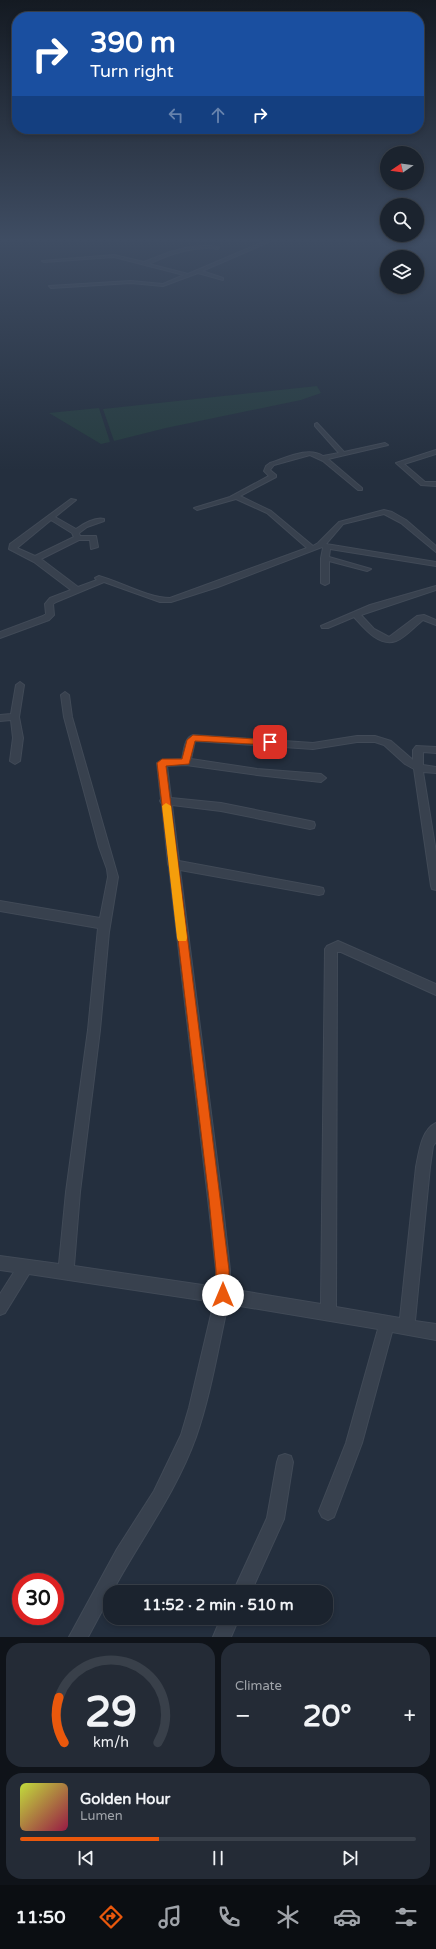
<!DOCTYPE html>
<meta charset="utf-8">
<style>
body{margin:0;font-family:"Varela Round",sans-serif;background:#242b36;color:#f1f3f6;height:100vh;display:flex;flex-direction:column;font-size:15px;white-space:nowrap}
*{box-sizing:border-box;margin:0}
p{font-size:13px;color:#a0a4aa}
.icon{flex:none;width:22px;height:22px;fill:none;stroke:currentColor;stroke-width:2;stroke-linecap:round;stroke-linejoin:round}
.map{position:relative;height:1637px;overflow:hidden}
.sheet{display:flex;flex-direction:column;gap:6px;padding:6px;background:#0f1319;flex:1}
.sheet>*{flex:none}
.banner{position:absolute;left:12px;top:12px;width:412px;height:122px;border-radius:16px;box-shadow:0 2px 6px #0003,0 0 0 1px #39404a;background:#1a4fa0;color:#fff;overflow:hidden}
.needle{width:26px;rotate:257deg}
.fabs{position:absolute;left:380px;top:146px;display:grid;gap:8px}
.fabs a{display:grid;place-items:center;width:44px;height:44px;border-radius:50%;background:#1b232e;box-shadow:0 2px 6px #0003,0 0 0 1px #39404a;font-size:20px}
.speed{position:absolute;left:12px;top:1573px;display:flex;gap:8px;font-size:20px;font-weight:700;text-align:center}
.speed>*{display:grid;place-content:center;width:52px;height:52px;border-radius:50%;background:#1b232e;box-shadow:0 2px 6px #0003,0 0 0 1px #39404a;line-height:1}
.speed .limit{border:6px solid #d22;background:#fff;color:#111}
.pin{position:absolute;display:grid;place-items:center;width:34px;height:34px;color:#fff;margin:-17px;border-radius:8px;box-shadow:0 2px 6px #0006}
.me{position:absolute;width:44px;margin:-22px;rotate:0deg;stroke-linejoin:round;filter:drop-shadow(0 0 3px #0008)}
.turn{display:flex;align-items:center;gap:14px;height:84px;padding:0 12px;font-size:18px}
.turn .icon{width:52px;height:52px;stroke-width:2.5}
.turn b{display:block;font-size:28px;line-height:34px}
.lanes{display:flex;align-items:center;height:38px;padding:0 12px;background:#0003;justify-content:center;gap:20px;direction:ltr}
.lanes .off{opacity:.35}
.big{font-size:30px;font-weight:700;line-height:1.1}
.sheet .card{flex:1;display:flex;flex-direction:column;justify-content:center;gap:6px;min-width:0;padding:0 14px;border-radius:16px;background:#242b36}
.sheet .dial{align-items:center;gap:0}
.dial svg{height:104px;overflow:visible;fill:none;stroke:#39404a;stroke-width:7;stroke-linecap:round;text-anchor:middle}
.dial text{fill:#f1f3f6;stroke:none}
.song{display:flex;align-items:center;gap:12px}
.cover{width:48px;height:48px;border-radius:6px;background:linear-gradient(135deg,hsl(70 70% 55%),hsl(340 70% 35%))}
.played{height:4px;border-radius:2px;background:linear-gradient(90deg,#ea580c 35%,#39404a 35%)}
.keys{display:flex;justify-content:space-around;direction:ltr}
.heat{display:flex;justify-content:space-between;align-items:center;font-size:22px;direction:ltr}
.sheet .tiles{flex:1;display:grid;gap:6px;grid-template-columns:1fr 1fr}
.card:last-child{grid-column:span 2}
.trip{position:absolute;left:103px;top:1585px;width:230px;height:40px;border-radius:16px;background:#1b232e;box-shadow:0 2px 6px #0003,0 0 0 1px #39404a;font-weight:700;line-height:40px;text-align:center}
.dock{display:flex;height:64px;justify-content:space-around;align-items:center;background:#0b0e12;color:#a0a4aa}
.dock .icon{width:28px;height:28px}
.dock .current{color:#ea580c}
.dock b{font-size:18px;color:#f1f3f6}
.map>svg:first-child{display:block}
</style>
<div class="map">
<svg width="436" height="1637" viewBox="0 0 436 1637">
<rect width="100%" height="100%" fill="#242f3e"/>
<path fill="#263c3f" d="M 317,386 L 321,393 L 301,400 L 166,428 L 114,441 L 103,409 Z
M 99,408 L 110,442 L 101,444 L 49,413 Z"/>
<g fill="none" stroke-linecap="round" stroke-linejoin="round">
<defs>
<path id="minor" d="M 263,242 L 269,242 L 202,271 L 223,278 L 223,280 L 198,273 L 163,286 L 131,283 L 51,288 L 49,286 L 131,281 L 163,284 L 184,275 L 114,257 L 44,262 L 42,261 L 114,255 L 144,262 L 170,252 L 189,247 L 208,246 L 219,247 L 218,249 C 193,246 172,253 149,264 L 188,274 Z
M 317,423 L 344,452 L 385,443 L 388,445 L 328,459 L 362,488 L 362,490 L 358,490 L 323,461 L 310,455 L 274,465 L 270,470 L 276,475 L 276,477 L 240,496 L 271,511 L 313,546 L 318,543 L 339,522 L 384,510 L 392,512 L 406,520 L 436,546 L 436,552 L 401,523 L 384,514 L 343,524 L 326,544 L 436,562 L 436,566 L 330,549 L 329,557 L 371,569 L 367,571 L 329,561 L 329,583 L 325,585 L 321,583 L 321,558 L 323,548 L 322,547 L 218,587 L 171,602 L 160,602 L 104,582 L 56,602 L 53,604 L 54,615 L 49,620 L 0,638 L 0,632 L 43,616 L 46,614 L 45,604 L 50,598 L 71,590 L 34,562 L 9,549 L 10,544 L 71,499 L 76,500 L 55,517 L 76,529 C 83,524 95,517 104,519 L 104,521 L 87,527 L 79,533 L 80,536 L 96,536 L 98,547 L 91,549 L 90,540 L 79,540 L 41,559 L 78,587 L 97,580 L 95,578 L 99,576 C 121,582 148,598 170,598 L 307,548 L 267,513 L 236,499 L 197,510 L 194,508 L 230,497 L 269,476 L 264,471 L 266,466 L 270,463 C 286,458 308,446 323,456 L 339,453 L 315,426 L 315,424 ZM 51,520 L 72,533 L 74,537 L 35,556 L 17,548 Z
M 436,450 L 436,454 L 404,464 L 425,482 L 436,482 L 436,486 L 421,485 L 396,463 Z
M 436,586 L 436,590 L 361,615 L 374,629 L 389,637 L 417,616 L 424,615 L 436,620 L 436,625 L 423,620 C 415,626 405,638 396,641 C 379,647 364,628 354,617 L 328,628 L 322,628 L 321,626 L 370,605 Z
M 20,682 L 24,685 L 19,717 L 23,738 L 20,761 L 15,764 L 10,761 L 13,738 L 11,720 L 0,721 L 0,715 L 11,714 L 16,685 Z
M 65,692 L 69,695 L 72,717 L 118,877 L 109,932 L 100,1030 L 80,1192 L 74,1266 L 216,1287 L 216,1270 L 208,1199 L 169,867 L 168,864 L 162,804 L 160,801 L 161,799 L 157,763 L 162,760 L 182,759 C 184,751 184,738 193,735 L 313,743 L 357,736 L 375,736 L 391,741 L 413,760 L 413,750 L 416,746 L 436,747 L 436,753 L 423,752 L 423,765 L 436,767 L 436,773 L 423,772 L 436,852 L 436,890 L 432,889 L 431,886 L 414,769 L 405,764 L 384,745 L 375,742 L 357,742 L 313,749 L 195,741 L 191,759 L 257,769 L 321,774 L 326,778 L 321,782 L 257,775 L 186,765 L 167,766 L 171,798 L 221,803 L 310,821 L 314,822 L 315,825 L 314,828 L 310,829 L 221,811 L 172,805 L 179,861 L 319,887 L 323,888 L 324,891 L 323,894 L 319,895 L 180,870 L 222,1199 L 230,1270 L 230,1289 L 321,1304 L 325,949 L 327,946 L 338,941 L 436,984 L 436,995 L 341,952 L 337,952 L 336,1307 L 400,1318 L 416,1167 C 419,1153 421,1130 436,1123 L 436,1142 L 433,1146 L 430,1167 L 415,1321 L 436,1324 L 436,1340 L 392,1332 L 362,1443 L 334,1517 L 328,1520 L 322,1517 L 319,1511 L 346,1443 L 378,1329 L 228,1304 C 218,1348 211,1394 196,1437 C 176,1493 140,1540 112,1592 L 110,1592 L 110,1596 L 88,1637 L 69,1637 L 117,1549 L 154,1491 L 181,1435 L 189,1408 L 214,1302 L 29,1274 L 5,1313 L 0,1315 L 0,1294 L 14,1272 L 0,1270 L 0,1256 L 59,1264 L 66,1192 L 88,1030 L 98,928 L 0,911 L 0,901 L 100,918 L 108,877 L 107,869 L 99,847 L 64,717 L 61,695 Z
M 285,1454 L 291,1456 L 293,1462 L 284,1519 L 251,1592 L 233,1592 L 267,1518 L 277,1462 L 279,1456 Z
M 221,1618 L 239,1618 L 231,1637 L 213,1637 Z"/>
</defs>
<use href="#minor" stroke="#414a57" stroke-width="2"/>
<use href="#minor" fill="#38414e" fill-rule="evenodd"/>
</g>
<linearGradient id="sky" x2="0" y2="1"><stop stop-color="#141a22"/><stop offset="0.51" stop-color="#3f4d63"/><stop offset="1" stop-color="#3f4d63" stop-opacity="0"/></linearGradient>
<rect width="436" height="471" fill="url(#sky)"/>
<path fill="#ea580c" stroke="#983908" d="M 193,735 L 270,740 L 274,742 L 270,745 L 195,741 L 189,764 L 166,766 L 229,1270 L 229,1295 L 227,1300 L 223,1302 L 218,1300 L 216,1295 L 216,1270 L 209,1199 L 157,763 L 162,759 L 182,759 L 187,740 Z"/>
<path fill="#f59e0b" d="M 166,803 L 171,806 L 187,938 L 186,941 L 178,941 L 177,938 L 162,806 Z"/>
</svg>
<div class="fabs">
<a><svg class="needle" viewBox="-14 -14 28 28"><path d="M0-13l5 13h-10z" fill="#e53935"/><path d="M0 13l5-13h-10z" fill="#a0a4aa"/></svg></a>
<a><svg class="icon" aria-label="search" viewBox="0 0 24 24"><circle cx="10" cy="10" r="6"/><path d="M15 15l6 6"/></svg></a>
<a><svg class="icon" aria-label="layers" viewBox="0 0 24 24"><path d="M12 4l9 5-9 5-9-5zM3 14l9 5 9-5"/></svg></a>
</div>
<div class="speed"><div class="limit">30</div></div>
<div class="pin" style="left:270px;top:742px;background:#d93025"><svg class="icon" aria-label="arrive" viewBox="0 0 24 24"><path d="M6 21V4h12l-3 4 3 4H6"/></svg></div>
<svg class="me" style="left:223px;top:1295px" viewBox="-20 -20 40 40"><circle r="19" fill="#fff"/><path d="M0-13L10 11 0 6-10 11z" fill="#ea580c"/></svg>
<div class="trip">11:52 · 2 min · 510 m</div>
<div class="banner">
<div class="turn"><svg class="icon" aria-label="right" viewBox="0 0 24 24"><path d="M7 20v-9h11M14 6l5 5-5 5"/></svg><div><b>390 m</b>Turn right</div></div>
<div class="lanes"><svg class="icon off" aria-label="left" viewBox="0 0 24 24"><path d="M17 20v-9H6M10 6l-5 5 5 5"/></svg><svg class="icon off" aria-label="ahead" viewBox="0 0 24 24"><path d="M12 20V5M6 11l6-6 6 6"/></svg><svg class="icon" aria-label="right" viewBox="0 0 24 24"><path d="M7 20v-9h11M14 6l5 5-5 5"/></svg></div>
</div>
</div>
<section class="sheet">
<div class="tiles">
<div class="card dial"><svg viewBox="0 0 100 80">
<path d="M14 69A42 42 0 1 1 86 69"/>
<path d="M14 69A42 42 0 0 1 10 34" stroke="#ea580c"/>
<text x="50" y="56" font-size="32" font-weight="700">29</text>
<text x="50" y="72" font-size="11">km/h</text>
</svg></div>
<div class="card"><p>Climate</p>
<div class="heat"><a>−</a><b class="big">20°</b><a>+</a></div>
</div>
<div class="card">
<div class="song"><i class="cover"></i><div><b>Golden Hour</b><p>Lumen</p></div></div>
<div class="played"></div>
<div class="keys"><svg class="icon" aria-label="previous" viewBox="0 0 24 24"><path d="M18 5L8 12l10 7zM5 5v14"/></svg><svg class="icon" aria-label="pause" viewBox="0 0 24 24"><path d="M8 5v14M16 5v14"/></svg><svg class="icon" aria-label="next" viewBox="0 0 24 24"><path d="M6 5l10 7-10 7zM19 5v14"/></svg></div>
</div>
</div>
</section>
<nav class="dock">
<b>11:50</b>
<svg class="icon current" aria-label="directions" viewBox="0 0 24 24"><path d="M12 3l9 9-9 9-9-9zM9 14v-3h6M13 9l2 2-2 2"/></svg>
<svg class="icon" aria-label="music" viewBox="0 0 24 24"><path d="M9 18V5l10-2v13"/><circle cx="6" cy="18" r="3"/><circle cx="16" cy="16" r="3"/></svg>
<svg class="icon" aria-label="phone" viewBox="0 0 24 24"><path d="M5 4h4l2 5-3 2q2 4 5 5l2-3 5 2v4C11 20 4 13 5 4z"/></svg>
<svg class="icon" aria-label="climate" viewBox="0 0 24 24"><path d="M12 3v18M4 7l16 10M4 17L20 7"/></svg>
<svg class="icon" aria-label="car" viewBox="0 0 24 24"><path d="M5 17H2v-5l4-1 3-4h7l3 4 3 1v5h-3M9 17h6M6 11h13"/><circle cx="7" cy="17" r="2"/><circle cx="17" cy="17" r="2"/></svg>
<svg class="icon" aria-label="filters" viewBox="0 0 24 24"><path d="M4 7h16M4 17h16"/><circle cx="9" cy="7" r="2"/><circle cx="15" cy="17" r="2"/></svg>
</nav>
